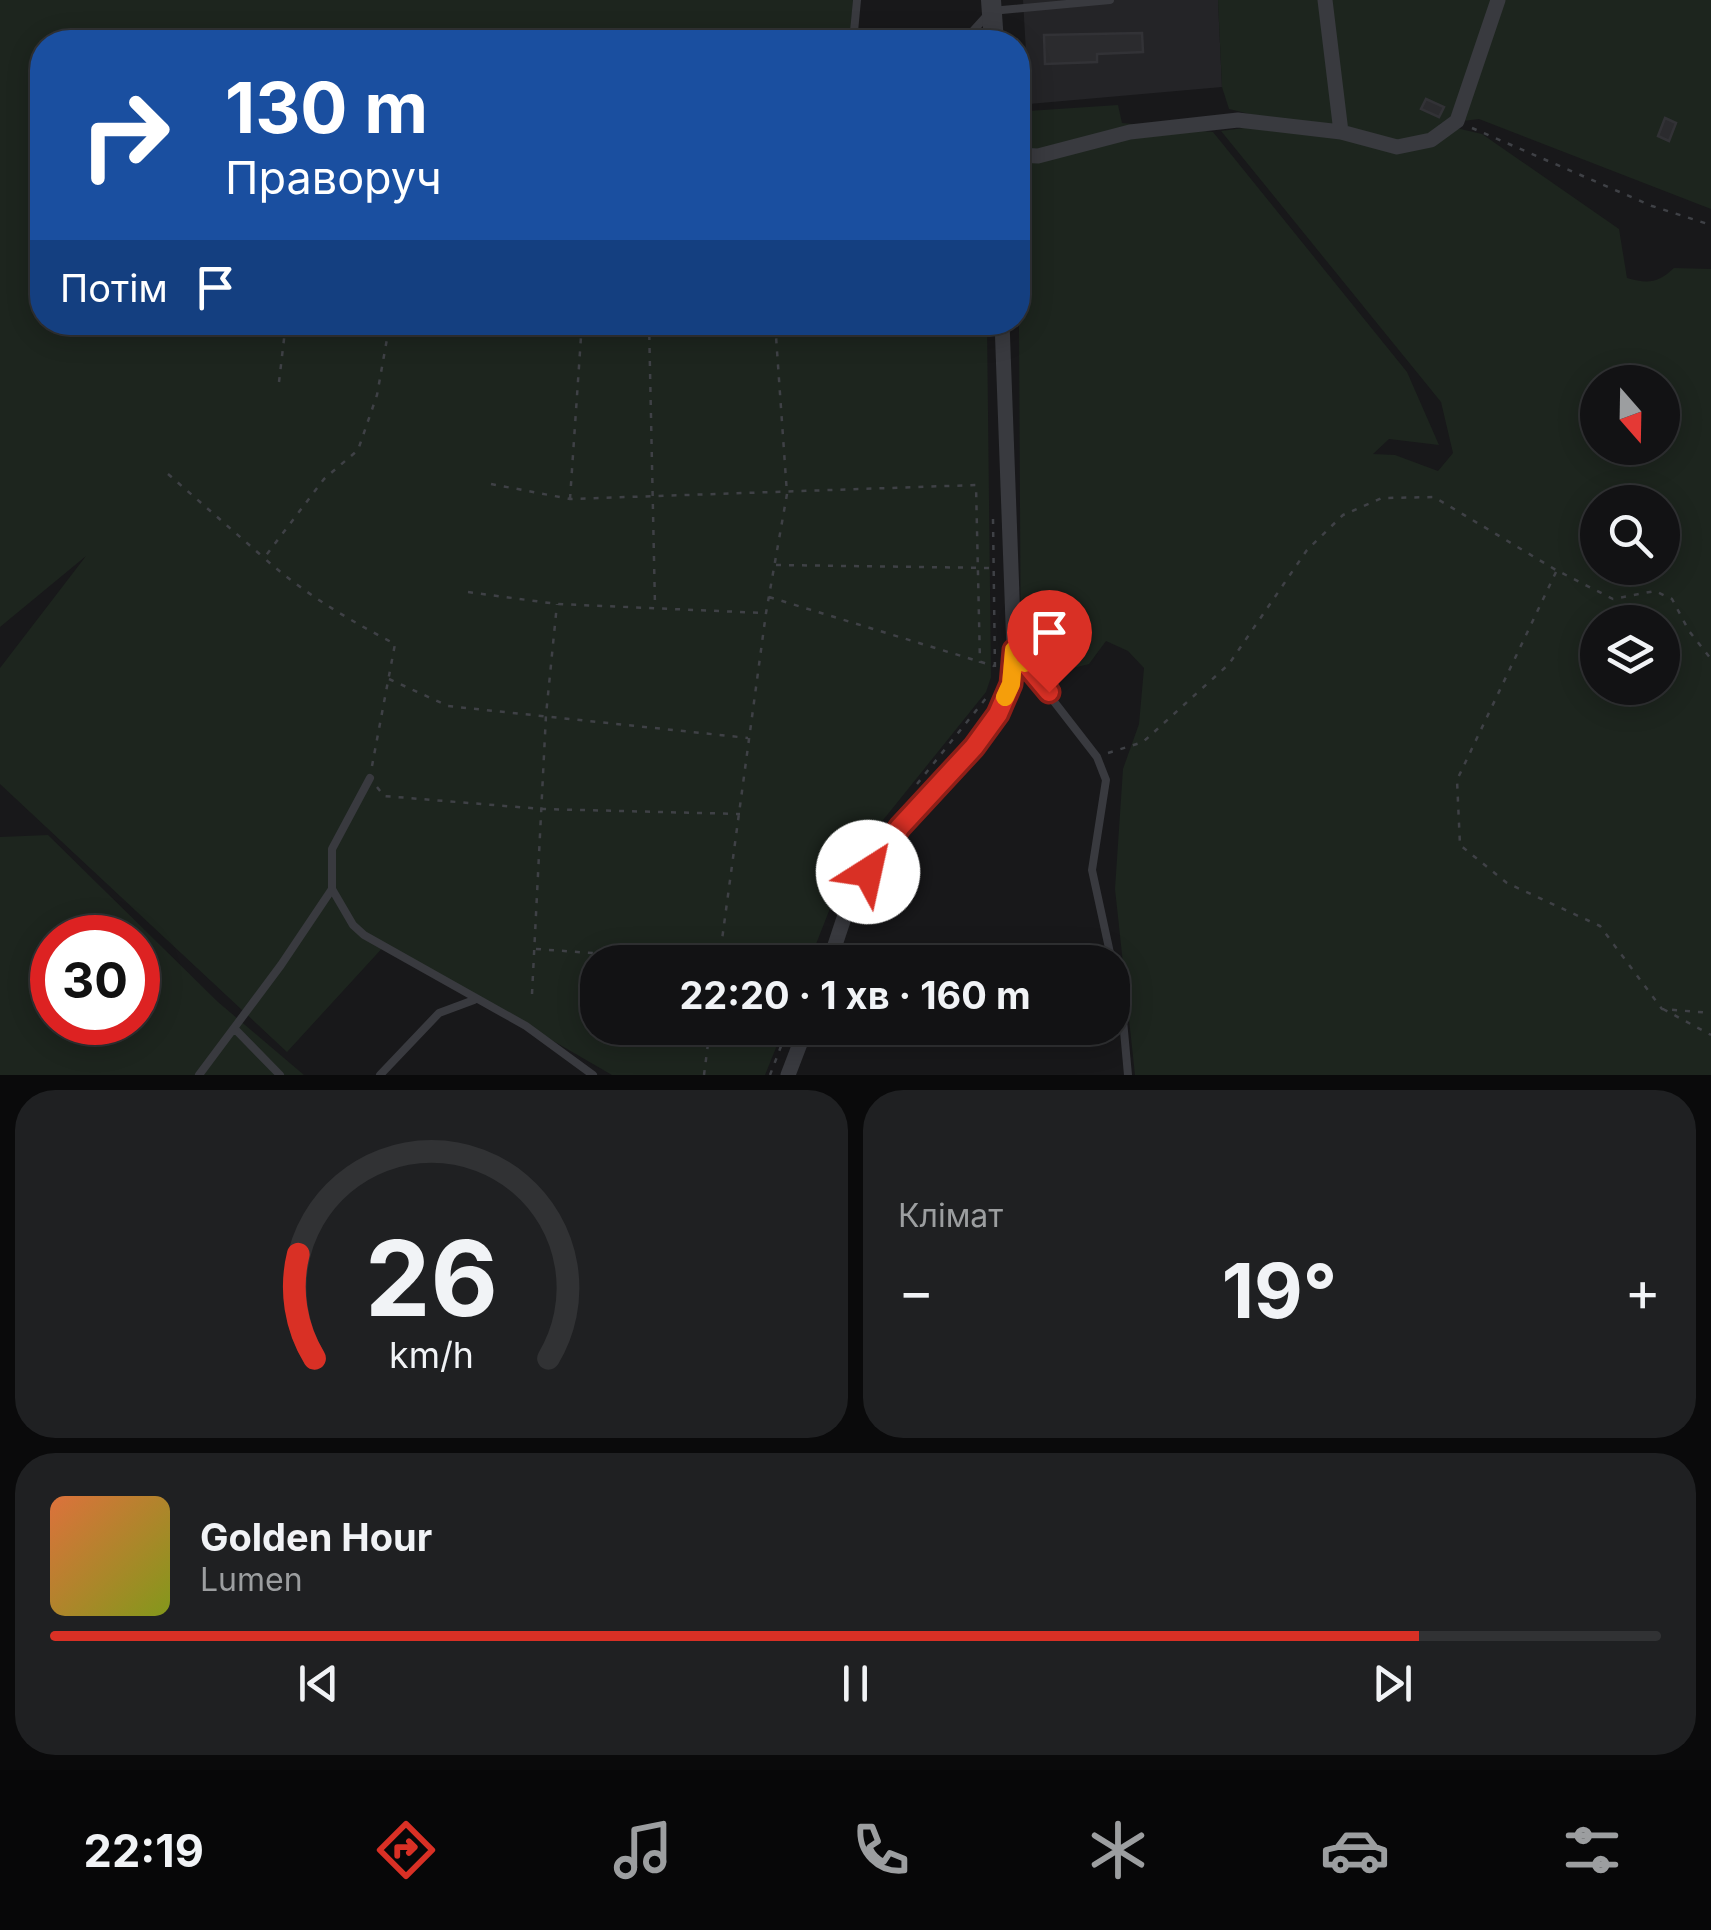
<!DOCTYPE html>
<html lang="uk">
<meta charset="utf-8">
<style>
body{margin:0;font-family:Inter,sans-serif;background:#1f2022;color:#f1f3f6;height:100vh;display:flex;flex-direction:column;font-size:38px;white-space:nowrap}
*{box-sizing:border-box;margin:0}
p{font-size:32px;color:#9c9ea0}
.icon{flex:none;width:55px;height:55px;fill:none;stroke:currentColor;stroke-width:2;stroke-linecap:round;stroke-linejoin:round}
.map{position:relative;height:1075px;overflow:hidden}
.drawer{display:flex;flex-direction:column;gap:15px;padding:15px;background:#0a0a0b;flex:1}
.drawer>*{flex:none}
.guide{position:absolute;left:30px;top:30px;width:1000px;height:305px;border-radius:40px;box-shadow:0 5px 25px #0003,0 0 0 2px #313234;background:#1a4fa0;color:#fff;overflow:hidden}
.needle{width:65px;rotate:160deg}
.fabs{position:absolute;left:1580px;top:365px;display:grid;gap:20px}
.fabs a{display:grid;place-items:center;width:100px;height:100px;border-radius:50%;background:#121214;box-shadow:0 5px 25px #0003,0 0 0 2px #313234;font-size:50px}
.speed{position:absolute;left:30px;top:915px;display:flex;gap:20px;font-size:50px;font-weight:700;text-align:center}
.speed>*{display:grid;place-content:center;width:130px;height:130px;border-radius:50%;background:#121214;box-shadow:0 5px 25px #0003,0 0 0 2px #313234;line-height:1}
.speed .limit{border:15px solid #d22;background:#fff;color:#111}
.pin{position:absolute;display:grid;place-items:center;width:85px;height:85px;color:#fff;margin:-102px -42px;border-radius:50% 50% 50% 0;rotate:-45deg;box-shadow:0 0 10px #0007}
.pin .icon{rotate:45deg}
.me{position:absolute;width:110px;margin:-55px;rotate:35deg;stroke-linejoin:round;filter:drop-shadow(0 0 8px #0008)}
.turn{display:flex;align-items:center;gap:35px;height:210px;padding:0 30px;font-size:45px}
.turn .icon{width:130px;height:130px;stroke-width:2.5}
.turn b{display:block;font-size:70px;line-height:85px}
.then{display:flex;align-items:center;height:95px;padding:0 30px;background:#0003;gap:20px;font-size:38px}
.big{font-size:75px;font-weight:700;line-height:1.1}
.drawer .tile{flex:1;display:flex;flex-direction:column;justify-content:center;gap:15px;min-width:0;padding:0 35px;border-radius:40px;background:#1f2022}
.drawer .dial{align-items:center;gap:0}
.dial svg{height:260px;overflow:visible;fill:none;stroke:#313234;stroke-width:7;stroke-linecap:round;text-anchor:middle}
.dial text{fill:#f1f3f6;stroke:none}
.song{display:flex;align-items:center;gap:30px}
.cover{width:120px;height:120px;border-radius:15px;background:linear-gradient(135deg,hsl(20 70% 55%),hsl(70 70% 35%))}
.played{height:10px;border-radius:5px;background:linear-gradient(90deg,#d93025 85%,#313234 85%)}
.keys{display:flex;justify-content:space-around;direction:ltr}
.heat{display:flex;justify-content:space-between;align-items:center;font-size:55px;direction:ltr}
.drawer .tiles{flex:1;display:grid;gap:15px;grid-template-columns:1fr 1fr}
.tile:last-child{grid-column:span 2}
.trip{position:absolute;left:580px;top:945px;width:550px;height:100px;border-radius:40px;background:#121214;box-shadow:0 5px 25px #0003,0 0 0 2px #313234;font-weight:700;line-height:100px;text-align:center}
.tab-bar{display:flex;height:160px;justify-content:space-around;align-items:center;background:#070708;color:#9c9ea0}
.tab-bar .icon{width:70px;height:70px}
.tab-bar .active{color:#d93025}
.tab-bar b{font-size:45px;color:#f1f3f6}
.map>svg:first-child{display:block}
</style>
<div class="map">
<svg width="1711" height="1075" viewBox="0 0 1711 1075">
<rect width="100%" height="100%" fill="#18181a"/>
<path fill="#242427" d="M 1023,0 L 1218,0 L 1222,87 L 1029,104 Z"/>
<path fill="#1d251e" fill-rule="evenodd" d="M 0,0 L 853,0 L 850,42 L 42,42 L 42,322 L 987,323 L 991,677 L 986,692 L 847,865 L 809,962 L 598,962 L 598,1028 L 784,1028 L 765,1075 L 612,1075 L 386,944 L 287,1052 L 0,784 L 0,668 L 86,556 L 0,627 Z
M 1218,0 L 1711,0 L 1711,209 L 1479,119 L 1439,124 L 1482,134 L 1619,229 L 1627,278 C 1648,284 1658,283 1674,268 L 1711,269 L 1711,1075 L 1135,1075 L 1115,889 L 1123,769 L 1139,724 L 1144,668 L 1128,651 L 1106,641 L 1089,664 L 1021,681 L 1018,158 L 1028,111 L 1118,105 L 1122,123 L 1213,132 L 1407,372 L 1439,445 L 1389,439 L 1373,454 L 1395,455 L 1438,471 L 1453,453 L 1441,402 L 1221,131 L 1259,126 L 1328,133 L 1229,109 L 1222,87 ZM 1598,382 L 1662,382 L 1662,448 L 1598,448 ZM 1598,502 L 1662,502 L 1662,568 L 1598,568 ZM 1598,622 L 1662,622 L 1662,688 L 1598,688 Z
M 48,835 L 218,1002 L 304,1075 L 0,1075 L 0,837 ZM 52,938 L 138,938 L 138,1022 L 52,1022 Z"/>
<path fill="#2b2b2e" stroke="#323236" stroke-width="2.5" d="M 1142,33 L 1143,52 L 1097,54 L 1097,62 L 1045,64 L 1044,35 Z
M 1426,99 L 1444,107 L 1439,117 L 1421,109 Z
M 1665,118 L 1676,123 L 1669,141 L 1658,136 Z"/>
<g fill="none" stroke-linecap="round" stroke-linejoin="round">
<path stroke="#3f4146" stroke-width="2.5" stroke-dasharray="5 8" stroke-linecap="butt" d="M 1472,128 L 1652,206 L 1711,225
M 649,322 L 655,606
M 279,382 L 286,322
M 168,474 L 263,557
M 491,484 L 570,499 L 976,485 L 980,663
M 570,499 L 582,322
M 993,519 L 995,671
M 776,565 L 993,568
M 1556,572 L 1457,780 L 1460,845 L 1507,883 L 1600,926 L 1662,1009 L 1711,1013
M 468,592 L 557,604 L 764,613
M 769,597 L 994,666
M 389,679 L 448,706 L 748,738
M 1108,753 L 1143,742 L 1229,664 L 1307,550 L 1343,515 L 1382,498 L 1434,497 L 1556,570 L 1613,599 L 1655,591 L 1672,599 L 1689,631 L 1711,659
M 372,766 L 395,644 C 347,619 305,594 264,558 L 324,479 L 358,450 L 377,395 L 390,322
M 917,784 L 987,697
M 377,787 L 384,796 L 542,809 L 740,814
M 536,949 L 717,962
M 719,962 L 766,613 L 787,494 L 775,322
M 532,994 L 546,715 L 557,604
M 1663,1009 L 1711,1035
M 704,1075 L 710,1028
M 770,1075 L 788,1028"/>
<path stroke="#393a3f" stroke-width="8" d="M 853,42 L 857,0
M 963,42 L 991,11 L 1110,0
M 1014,650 L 1097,757 L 1106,780 L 1092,870 L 1112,962
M 332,889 L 353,925 L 364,935 L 526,1026 L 593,1075
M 1112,966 L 1123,1020 L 1128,1075
M 234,1028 L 280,1075
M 199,1075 L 281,965 L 332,889 L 332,849 L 370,778
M 380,1075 L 439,1013 L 474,1000"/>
<path stroke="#393a3f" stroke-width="15" d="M 1325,0 L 1341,132
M 1018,155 L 1038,156 L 1130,132 L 1238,120 L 1341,132 L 1397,147 L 1431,140 L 1457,121 L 1498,0
M 829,962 C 837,941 843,918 852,897 C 863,873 883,847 900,827 C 950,765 1007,738 1014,650 L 1002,322
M 788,1075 L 806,1028"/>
<path stroke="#393a3f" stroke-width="20" d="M 991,0 L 994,42"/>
</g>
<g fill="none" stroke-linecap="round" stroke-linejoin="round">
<defs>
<path id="route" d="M 868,872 L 900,827 L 974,747 L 998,714 L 1011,684 L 1014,650 L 1049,692"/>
</defs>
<use href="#route" stroke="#8d1f18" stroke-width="25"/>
<use href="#route" stroke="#d93025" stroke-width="18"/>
<path stroke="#f59e0b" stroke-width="18" d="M 1005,697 L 1011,684 L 1014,650 L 1025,663"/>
</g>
</svg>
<div class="fabs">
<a><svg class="needle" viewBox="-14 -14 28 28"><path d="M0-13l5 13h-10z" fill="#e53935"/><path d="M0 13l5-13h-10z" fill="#9c9ea0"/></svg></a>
<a><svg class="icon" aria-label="search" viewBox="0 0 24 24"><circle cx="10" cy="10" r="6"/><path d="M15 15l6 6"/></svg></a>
<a><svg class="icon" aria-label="layers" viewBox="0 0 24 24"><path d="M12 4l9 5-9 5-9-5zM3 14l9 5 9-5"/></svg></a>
</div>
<div class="speed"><div class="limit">30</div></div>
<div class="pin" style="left:1049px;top:692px;background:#d93025"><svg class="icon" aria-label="arrive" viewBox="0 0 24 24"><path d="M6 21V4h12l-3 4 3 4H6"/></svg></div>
<svg class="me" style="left:868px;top:872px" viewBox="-20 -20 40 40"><circle r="19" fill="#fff"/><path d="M0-13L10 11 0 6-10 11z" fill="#d93025"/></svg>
<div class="trip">22:20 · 1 хв · 160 m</div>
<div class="guide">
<div class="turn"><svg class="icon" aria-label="right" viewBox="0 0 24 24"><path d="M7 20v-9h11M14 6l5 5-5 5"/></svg><div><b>130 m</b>Праворуч</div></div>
<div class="then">Потім<svg class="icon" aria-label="arrive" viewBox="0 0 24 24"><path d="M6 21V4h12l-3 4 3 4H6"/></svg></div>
</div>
</div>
<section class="drawer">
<div class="tiles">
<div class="tile dial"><svg viewBox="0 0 100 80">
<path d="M14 69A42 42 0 1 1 86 69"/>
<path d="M14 69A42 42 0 0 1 9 37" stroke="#d93025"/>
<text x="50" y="56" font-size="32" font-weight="700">26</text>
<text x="50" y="72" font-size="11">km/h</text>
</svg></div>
<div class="tile"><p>Клімат</p>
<div class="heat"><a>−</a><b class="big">19°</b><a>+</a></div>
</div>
<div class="tile">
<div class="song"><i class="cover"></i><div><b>Golden Hour</b><p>Lumen</p></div></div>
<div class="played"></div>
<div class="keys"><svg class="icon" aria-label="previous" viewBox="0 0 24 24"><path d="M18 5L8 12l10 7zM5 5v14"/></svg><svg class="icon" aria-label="pause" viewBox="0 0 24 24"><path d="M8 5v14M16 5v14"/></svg><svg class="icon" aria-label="next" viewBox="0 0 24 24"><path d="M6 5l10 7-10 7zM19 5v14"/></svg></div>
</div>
</div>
</section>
<nav class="tab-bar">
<b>22:19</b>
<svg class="icon active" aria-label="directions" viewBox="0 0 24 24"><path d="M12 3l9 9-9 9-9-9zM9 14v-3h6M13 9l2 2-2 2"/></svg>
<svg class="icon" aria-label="music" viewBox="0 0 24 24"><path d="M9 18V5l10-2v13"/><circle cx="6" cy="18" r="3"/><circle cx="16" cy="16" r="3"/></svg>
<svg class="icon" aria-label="phone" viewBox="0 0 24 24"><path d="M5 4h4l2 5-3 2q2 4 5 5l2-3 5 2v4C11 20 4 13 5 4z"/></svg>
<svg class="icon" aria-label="climate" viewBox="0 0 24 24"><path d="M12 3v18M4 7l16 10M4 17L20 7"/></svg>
<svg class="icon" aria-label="car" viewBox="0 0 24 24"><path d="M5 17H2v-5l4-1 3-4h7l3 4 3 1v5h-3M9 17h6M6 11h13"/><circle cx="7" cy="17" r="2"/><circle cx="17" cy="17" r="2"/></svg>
<svg class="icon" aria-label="filters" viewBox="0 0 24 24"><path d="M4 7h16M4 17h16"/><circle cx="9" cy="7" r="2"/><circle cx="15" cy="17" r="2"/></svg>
</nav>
